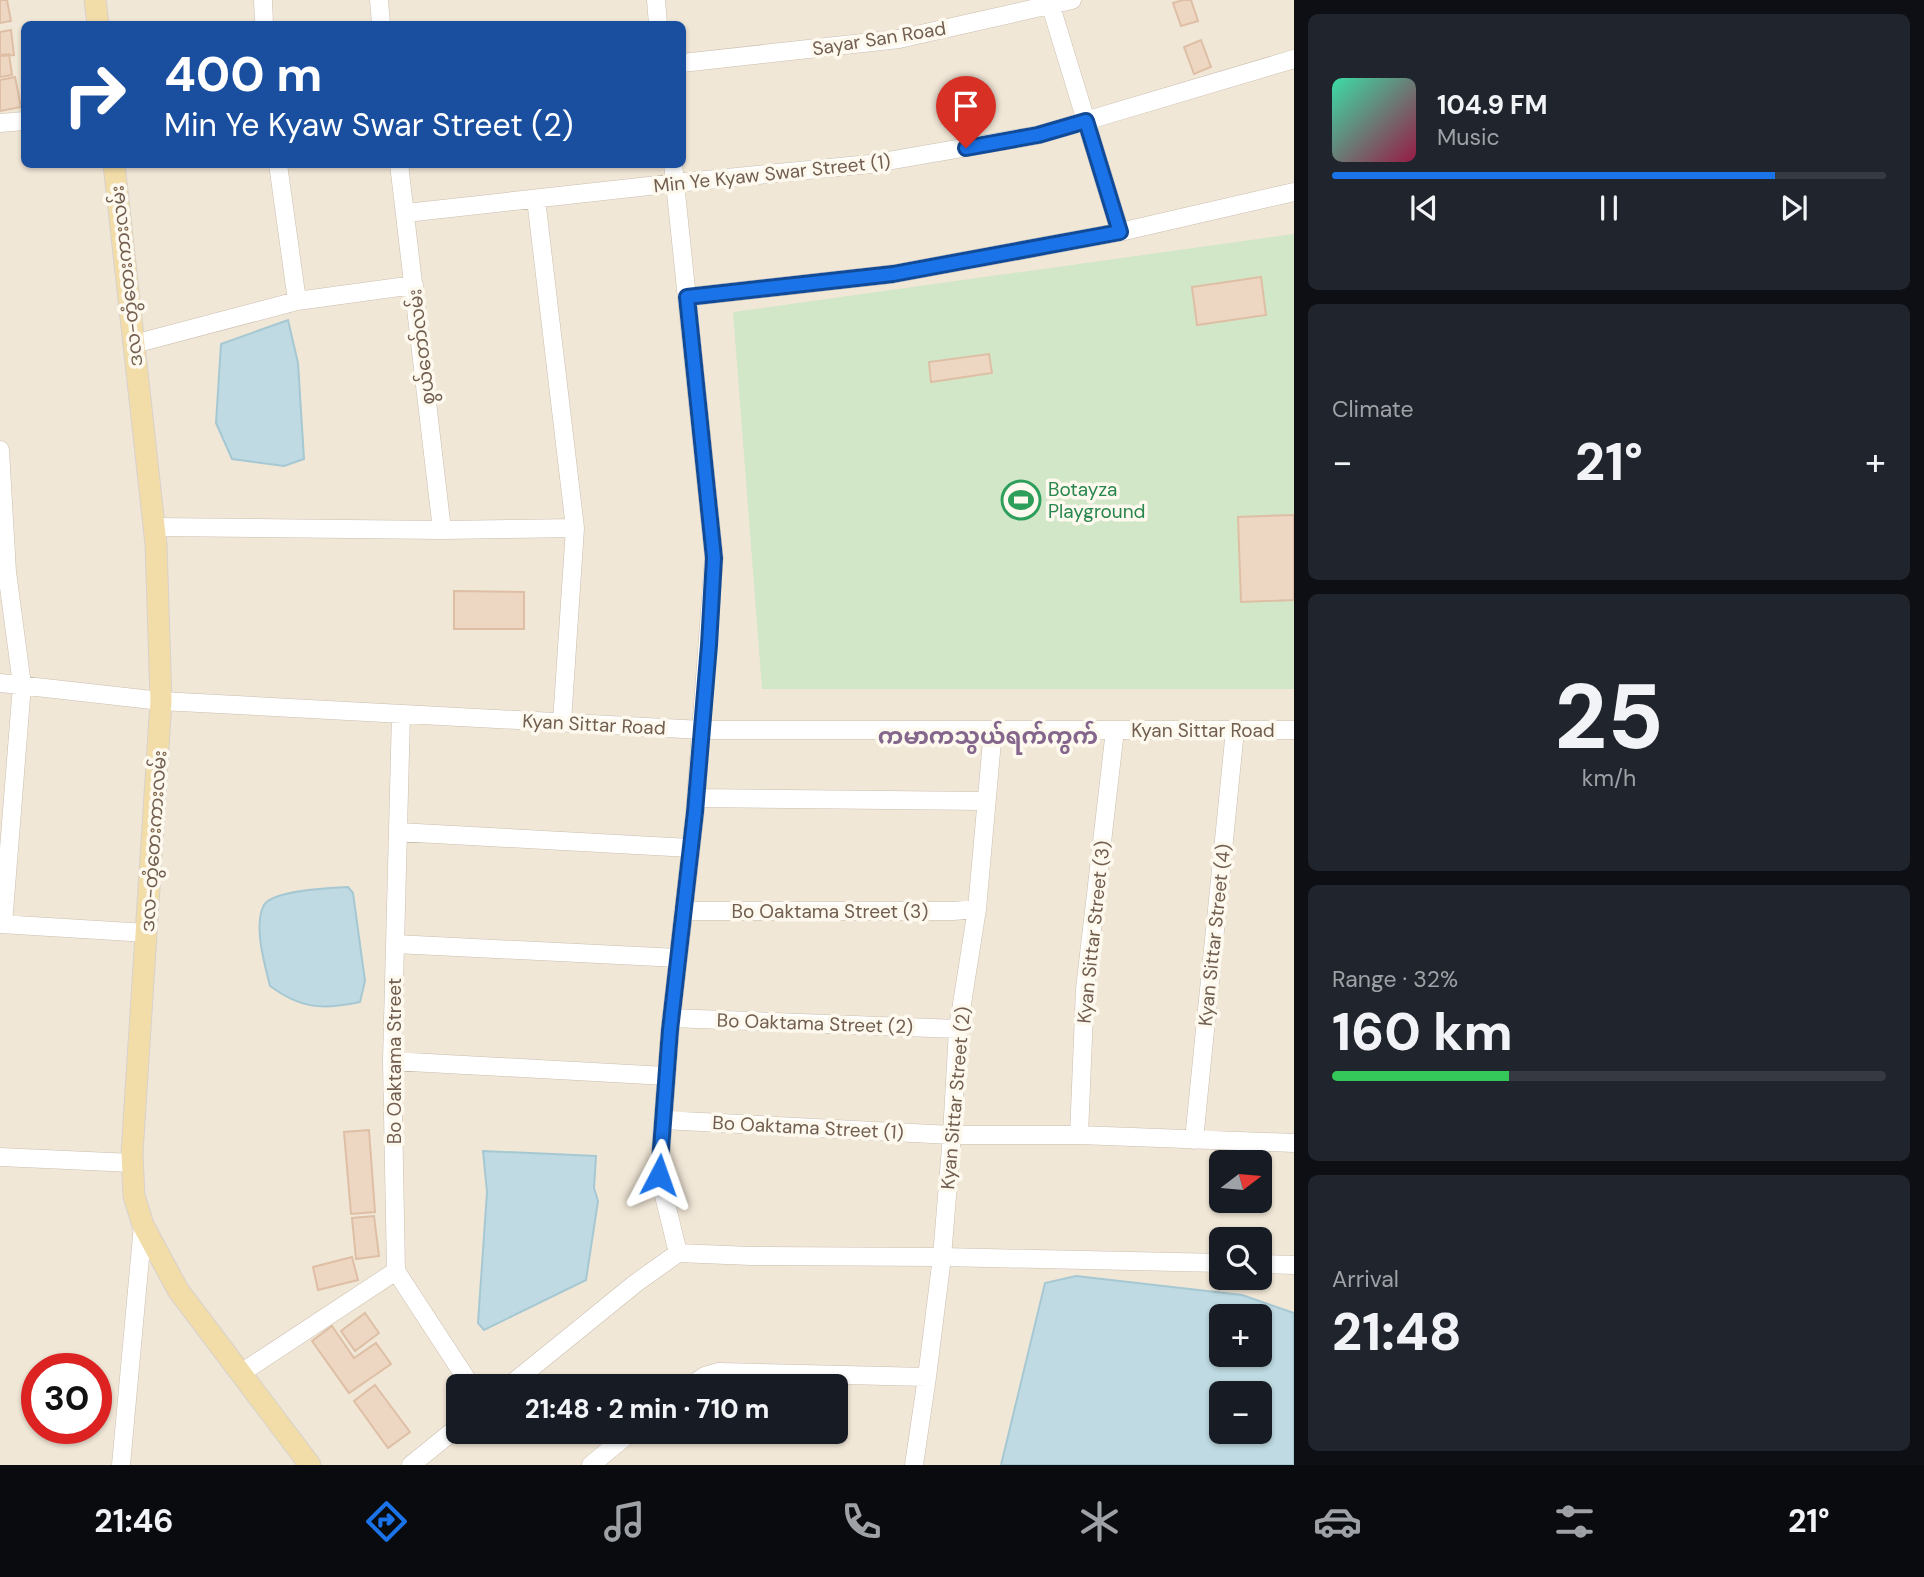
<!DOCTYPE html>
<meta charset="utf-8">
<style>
body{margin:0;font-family:"DM Sans","Noto Sans Myanmar",sans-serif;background:#20242c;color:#f1f3f6;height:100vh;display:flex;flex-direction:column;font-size:26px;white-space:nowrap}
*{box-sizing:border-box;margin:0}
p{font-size:23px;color:#9ea1a6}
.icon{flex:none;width:38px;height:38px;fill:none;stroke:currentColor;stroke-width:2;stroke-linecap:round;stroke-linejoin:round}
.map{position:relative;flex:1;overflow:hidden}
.drawer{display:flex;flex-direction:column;gap:14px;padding:14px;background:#0d0f14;width:630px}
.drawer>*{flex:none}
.hud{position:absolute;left:21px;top:21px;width:665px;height:147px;border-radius:10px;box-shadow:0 2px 5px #0004;background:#1a4fa0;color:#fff;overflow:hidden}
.needle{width:46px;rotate:74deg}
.fabs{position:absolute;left:1209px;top:1150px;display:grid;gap:14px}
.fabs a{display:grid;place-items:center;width:63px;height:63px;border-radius:10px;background:#171b24;box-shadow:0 2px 5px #0004;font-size:35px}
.speed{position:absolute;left:21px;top:1353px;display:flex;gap:14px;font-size:35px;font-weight:700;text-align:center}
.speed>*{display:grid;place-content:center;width:91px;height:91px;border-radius:50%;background:#171b24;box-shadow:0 2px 5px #0004;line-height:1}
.speed .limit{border:10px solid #d22;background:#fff;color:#111}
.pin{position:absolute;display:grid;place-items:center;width:60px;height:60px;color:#fff;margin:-72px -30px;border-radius:50% 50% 50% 0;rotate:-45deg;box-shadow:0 0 7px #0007}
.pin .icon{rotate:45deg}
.me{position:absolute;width:77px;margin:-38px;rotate:4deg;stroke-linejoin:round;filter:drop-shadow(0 0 5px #0008)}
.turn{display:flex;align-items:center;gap:24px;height:147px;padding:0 28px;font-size:32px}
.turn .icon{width:91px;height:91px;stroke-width:2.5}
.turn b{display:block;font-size:49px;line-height:60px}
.big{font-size:52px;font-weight:800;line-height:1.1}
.drawer .card{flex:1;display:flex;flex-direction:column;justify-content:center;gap:10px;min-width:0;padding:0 24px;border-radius:10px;background:#20242c}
.drawer .dial{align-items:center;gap:0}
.dial b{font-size:91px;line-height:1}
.song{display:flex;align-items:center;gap:21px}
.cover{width:84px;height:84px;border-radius:10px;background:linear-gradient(135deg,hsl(160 70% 55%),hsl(340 70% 35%))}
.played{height:7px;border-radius:4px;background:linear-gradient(90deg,#1a73e8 80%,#363941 80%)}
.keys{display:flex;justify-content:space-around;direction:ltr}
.heat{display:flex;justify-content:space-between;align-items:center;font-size:38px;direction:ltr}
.charge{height:10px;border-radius:5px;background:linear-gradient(90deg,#34c759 32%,#363941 0)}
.trip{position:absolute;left:446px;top:1374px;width:402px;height:70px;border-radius:10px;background:#171b24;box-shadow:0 2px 5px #0004;font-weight:800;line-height:70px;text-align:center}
.tab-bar{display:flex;height:112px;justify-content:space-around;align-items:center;background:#090b0e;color:#9ea1a6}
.tab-bar .icon{width:49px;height:49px}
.tab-bar .on{color:#1a73e8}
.tab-bar b{font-size:32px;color:#f1f3f6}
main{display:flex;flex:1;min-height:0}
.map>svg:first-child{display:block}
</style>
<main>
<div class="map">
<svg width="1294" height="1465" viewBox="0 0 1294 1465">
<rect width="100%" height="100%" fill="#faf5e8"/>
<path fill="#f1e7d7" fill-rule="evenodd" d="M 0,0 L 1294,0 L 1294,1465 L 0,1465 ZM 24,24 L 682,24 L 682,164 L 24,164 ZM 1222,1162 L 1260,1162 L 1260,1200 L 1222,1200 ZM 1222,1239 L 1260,1239 L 1260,1278 L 1222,1278 ZM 1222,1316 L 1260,1316 L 1260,1354 L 1222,1354 ZM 37,1368 L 96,1368 L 96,1428 L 37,1428 ZM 458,1386 L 836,1386 L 836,1432 L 458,1432 ZM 1222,1393 L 1260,1393 L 1260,1432 L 1222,1432 Z"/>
<path fill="#d2e6c8" d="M 1294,234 L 1294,689 L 762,689 L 733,312 Z"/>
<path fill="#bfdae2" stroke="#a6c8d3" stroke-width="2" fill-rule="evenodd" d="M 288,320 L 298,363 L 304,459 L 284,466 L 232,459 L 216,423 L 221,344 Z
M 348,887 L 353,893 L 365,981 L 360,1002 C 322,1010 301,1009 270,986 C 265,966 253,925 264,905 C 273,890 331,888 348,887 Z
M 483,1151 L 596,1156 L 594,1188 L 598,1201 L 586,1280 L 484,1330 L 478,1323 L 487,1192 Z
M 1076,1276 L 1242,1295 L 1294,1313 L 1294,1465 L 1001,1465 L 1045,1283 ZM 1222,1316 L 1260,1316 L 1260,1354 L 1222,1354 ZM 1222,1393 L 1260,1393 L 1260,1432 L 1222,1432 Z"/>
<path fill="#edd7c3" stroke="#debfa5" stroke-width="2" d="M 0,0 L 7,0 L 11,21 L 0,23 Z
M 1183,0 L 1191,0 L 1198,21 L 1181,26 L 1173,3 Z
M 11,30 L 14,55 L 0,56 L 0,32 Z
M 1201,40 L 1211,67 L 1194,74 L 1184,47 Z
M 9,54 L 12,75 L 0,77 L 0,55 Z
M 15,77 L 21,107 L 0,111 L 0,80 Z
M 1261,277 L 1266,315 L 1197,325 L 1192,287 Z
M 989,354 L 992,373 L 931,382 L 929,362 Z
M 1294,515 L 1294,600 L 1241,602 L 1238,517 Z
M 454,591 L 524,592 L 524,629 L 454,629 Z
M 369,1130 L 375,1212 L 351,1214 L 344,1132 Z
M 374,1216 L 379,1256 L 356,1259 L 352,1218 Z
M 352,1257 L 358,1280 L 318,1290 L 313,1267 Z
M 365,1313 L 379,1333 L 355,1351 L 341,1331 Z
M 332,1326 L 354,1358 L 376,1343 L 391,1364 L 349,1393 L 312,1341 Z
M 375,1385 L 410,1432 L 388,1448 L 354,1401 Z"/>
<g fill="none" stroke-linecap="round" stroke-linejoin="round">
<defs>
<path id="minor" d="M 263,0 L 264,24
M 379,0 L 381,24
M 656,0 L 658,24
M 1049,0 L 1120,232
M 682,63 L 899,39 L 1072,0
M 0,123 L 24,121
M 278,164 L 297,301
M 399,164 L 442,530
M 673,164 L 714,558 L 695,812 L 670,1030 L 659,1175 L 678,1253
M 536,199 L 575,528 L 562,722
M 406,213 L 676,183 L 870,164 L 1038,135 L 1294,59
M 687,297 L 893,274 L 1120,232 L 1294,192
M 134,344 L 297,301 L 414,285
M 0,450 L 7,572 L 22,685 L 3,924
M 154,527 L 442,530 L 575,528
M 0,683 L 161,701 L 702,730 L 1294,730
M 401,714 L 392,1061 L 396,1271 L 471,1386
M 696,798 L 985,801
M 398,832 L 690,848
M 683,911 L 953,911 L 977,909
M 0,924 L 147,933
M 395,944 L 678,958
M 671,1018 L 958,1029
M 392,1061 L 666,1076
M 663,1120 L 952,1135 L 1079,1135 L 1294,1143
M 1079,1135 L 1085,989 L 1115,730
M 1194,1140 L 1235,730
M 0,1157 L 133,1163
M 1260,1264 L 1294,1265
M 241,1373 L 396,1271
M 509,1386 L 636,1283 L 678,1253 L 751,1256 L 942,1257 L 1222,1263
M 690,1386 L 705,1376 L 719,1372 L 927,1377
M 121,1465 L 143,1225
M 411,1465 L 458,1427
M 591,1465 L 631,1432
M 914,1465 L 927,1377 L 942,1257 L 952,1135 L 958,1029 L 977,909 L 993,730"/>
<path id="major" d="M 95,0 L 98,24
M 114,164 L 156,544 L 161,701 L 132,1153 L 134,1196 L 143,1225 L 178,1290 L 310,1465"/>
</defs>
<use href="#minor" stroke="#cbbeaf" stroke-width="19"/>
<use href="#major" stroke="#d8d2ce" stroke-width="23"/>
<use href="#minor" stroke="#fff" stroke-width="18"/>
<use href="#major" stroke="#f2dca8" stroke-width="21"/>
</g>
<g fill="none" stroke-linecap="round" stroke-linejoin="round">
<defs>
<path id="route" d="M 659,1175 L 670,1030 L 695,812 L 709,645 L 714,558 L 687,297 L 893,274 L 1120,232 L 1086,121 L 1038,135 L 966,148"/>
</defs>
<use href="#route" stroke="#114b97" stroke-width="18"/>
<use href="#route" stroke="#1a73e8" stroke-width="12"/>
</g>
<defs>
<symbol id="stadium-ring" viewBox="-11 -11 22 22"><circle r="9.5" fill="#fdf9ee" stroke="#2e9e5b" stroke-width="1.5"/><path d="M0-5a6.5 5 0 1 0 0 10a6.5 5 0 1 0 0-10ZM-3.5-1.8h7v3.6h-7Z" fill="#2e9e5b"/></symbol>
</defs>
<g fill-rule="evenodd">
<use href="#stadium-ring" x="999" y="478" width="44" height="44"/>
</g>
<g text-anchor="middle" stroke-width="7" stroke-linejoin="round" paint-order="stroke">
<g font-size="19" fill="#725e4f" stroke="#fdf9ee">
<text transform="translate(879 38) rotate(-9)" y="7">Sayar San Road</text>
<text transform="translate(772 173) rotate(-6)" y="7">Min Ye Kyaw Swar Street (1)</text>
<text transform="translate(126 276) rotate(-96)" y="7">ဒလ-တွံတေးကားလမ်း</text>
<text transform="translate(421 347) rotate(-97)" y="7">စွယ်တော်လမ်း</text>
<text transform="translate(594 724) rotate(3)" y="7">Kyan Sittar Road</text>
<text x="1203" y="737">Kyan Sittar Road</text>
<text transform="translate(153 841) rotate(-86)" y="7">ဒလ-တွံတေးကားလမ်း</text>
<text x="830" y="918">Bo Oaktama Street (3)</text>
<text transform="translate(1093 932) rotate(-84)" y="7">Kyan Sittar Street (3)</text>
<text transform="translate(1214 935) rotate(-84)" y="7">Kyan Sittar Street (4)</text>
<text transform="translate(815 1023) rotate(2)" y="7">Bo Oaktama Street (2)</text>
<text transform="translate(394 1061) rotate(-90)" y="7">Bo Oaktama Street</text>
<text transform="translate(955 1098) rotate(-85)" y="7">Kyan Sittar Street (2)</text>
<text transform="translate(808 1127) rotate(3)" y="7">Bo Oaktama Street (1)</text>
</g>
<g font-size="19" fill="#27864d" stroke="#fdf9ee" text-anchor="start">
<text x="1048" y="496">Botayza<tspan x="1048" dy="22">Playground</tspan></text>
</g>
<g font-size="23" font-weight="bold" fill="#84668d" stroke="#fdf9ee">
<text x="988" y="744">ကမာကသွယ်ရက်ကွက်</text>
</g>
</g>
</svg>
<div class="fabs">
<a><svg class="needle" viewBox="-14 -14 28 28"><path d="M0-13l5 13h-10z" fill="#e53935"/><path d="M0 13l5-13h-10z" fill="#9ea1a6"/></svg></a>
<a><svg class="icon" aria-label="search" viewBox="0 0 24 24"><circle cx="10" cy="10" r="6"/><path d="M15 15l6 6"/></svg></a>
<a>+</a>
<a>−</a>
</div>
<div class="speed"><div class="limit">30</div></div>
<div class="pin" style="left:966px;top:148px;background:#d93025"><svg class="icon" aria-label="arrive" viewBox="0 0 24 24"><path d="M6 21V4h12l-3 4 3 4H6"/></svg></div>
<svg class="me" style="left:659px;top:1175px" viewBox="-20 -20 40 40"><path d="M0-17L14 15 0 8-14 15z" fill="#1a73e8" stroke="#fff" stroke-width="4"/></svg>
<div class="trip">21:48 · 2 min · 710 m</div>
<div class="hud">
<div class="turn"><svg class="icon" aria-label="right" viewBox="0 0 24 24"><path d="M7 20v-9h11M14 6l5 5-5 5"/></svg><div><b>400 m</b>Min Ye Kyaw Swar Street (2)</div></div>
</div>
</div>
<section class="drawer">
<div class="card">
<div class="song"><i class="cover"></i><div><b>104.9 FM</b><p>Music</p></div></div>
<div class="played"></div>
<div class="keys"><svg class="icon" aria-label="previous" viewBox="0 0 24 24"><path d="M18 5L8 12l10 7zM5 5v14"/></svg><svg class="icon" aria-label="pause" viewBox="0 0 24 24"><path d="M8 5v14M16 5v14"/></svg><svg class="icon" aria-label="next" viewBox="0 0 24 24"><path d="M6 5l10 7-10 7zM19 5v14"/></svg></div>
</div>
<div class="card"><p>Climate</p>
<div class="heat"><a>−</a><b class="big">21°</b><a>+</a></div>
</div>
<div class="card dial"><b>25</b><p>km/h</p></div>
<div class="card"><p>Range · 32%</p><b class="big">160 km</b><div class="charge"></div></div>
<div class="card"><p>Arrival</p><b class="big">21:48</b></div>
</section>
</main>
<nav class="tab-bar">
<b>21:46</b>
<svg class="icon on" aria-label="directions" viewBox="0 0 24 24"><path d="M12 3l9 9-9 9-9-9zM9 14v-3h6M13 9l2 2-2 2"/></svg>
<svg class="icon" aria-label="music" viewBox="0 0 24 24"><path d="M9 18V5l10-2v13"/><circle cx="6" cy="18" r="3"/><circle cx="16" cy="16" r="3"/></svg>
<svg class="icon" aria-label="phone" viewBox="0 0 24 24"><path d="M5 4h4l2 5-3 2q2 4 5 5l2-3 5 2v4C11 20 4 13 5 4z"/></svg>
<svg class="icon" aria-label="climate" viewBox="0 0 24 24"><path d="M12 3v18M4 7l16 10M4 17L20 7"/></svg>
<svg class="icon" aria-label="car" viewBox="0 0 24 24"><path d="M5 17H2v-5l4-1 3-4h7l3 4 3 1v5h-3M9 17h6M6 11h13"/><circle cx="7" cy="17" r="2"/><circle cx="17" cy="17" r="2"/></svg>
<svg class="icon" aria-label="filters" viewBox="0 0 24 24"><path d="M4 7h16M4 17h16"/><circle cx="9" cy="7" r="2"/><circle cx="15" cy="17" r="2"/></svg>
<b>21°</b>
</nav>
